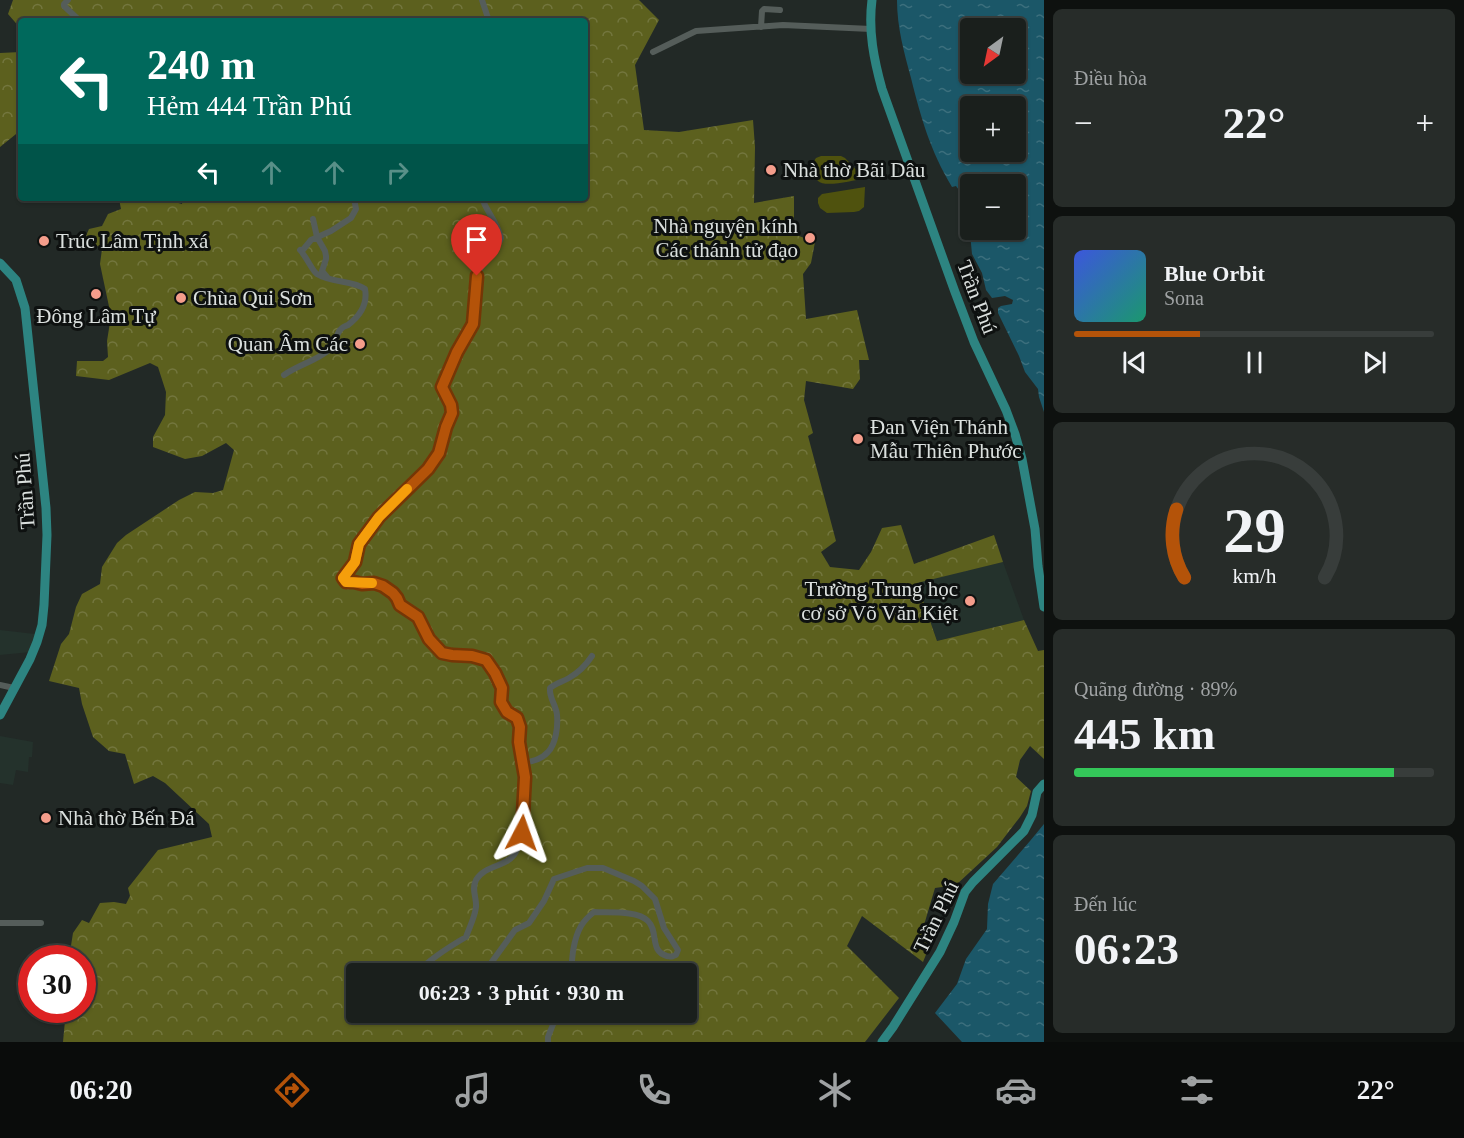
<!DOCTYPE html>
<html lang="vi">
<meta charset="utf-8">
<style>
body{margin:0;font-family:"Times New Roman",serif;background:#272c29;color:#f1f3f6;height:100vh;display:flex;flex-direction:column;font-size:22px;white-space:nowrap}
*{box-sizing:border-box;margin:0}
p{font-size:20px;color:#9fa2a3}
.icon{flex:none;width:33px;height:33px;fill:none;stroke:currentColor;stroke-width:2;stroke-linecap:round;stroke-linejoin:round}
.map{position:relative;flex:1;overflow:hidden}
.panel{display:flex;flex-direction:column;gap:9px;padding:9px;background:#0e110f;width:420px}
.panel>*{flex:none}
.banner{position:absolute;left:18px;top:18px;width:570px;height:183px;border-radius:6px;box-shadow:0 2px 4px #0004,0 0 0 2px #383d3b;background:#00695c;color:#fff;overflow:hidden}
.needle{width:39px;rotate:213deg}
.buttons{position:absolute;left:960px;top:18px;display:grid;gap:12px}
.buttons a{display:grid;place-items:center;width:66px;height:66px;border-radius:6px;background:#1a1f1c;box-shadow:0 2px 4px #0004,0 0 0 2px #383d3b;font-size:30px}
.speed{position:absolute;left:18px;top:945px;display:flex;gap:12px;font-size:30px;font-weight:700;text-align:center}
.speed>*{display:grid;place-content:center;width:78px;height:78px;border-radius:50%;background:#1a1f1c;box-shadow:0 2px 4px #0004,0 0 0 2px #383d3b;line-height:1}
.speed .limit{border:9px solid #d22;background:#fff;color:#111}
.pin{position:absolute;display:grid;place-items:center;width:51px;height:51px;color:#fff;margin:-62px -26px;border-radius:50% 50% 50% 0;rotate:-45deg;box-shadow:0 0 6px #0007}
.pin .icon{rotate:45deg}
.me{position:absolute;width:66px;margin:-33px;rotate:4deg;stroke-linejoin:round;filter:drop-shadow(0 0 4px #0008)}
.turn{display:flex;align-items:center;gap:21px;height:126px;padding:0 30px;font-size:27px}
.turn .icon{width:78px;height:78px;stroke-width:2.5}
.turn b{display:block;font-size:42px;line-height:51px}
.lanes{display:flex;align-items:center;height:57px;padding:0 30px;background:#0003;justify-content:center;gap:30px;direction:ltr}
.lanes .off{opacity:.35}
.big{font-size:45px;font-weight:700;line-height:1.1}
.panel .widget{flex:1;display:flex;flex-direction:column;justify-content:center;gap:9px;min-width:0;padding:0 21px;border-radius:9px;background:#272c29}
.panel .dial{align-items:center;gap:0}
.dial svg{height:156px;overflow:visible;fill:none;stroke:#383d3b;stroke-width:7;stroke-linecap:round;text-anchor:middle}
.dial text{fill:#f1f3f6;stroke:none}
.song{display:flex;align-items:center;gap:18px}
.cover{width:72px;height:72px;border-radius:9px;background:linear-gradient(135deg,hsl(230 70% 55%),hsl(160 70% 35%))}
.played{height:6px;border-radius:3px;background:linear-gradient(90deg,#b45309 35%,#383d3b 35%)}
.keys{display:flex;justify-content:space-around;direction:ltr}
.heat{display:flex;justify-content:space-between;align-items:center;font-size:33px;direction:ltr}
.charge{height:9px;border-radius:4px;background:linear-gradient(90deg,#34c759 89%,#383d3b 0)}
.trip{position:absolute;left:346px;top:963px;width:351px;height:60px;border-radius:6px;background:#1a1f1c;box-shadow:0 2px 4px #0004,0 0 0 2px #383d3b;font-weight:700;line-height:60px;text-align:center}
.dock{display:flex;height:96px;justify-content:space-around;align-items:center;background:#0a0c0b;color:#9fa2a3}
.dock .icon{width:42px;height:42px}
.dock .on{color:#b45309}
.dock b{font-size:27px;color:#f1f3f6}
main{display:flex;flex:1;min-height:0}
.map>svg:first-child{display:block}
</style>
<main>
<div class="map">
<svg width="1044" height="1042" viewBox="0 0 1044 1042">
<defs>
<pattern id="forest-crowns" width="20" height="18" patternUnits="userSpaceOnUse" patternTransform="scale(1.5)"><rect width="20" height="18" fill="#5c601e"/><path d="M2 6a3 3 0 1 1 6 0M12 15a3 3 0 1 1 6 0" fill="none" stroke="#73763e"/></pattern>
<pattern id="water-ripples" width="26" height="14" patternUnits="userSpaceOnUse" patternTransform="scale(1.5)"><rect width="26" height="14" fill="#1b5768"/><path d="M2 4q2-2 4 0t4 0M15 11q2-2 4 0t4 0" fill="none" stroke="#3c6f7d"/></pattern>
</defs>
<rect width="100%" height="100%" fill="#222926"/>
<path fill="#24322c" d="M 1003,562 L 1024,620 L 937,641 L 917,582 Z
M 0,630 L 35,634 L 31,652 L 0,655 Z
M 0,736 L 33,742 L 32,757 L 29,757 L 28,772 L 16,770 L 13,785 L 0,783 Z"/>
<path fill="#4f520e" d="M 821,156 L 841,156 L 845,158 L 863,177 L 863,179 C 854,180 825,188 818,181 C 814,177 815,167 814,161 L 816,158 Z
M 865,187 L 864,207 L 859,211 L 854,212 L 827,213 L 820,208 L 818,203 L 818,198 L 822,194 Z"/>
<path fill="url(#forest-crowns)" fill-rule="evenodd" d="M 13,0 L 639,0 L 659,20 L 635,65 L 644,130 L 679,132 L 753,120 L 755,147 L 754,203 L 794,196 L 794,228 L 799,236 L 815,242 L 811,263 L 803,274 L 806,319 L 857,310 L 869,360 L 859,360 L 860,379 L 853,389 L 806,381 L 804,400 L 813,433 L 808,436 L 836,541 L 821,552 L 830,567 L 859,570 L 871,552 L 882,528 L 901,525 L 914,564 L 994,535 L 1003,562 L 917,583 L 937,641 L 1024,620 L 1038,651 L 1044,650 L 1044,759 L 1030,746 L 1020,760 L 1016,777 L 1031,791 L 1027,806 L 1020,817 L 997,847 L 956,885 L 935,888 L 924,925 L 931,942 L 923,962 L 862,916 L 847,946 L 899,998 L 865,1042 L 63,1042 L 66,1010 L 82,1010 L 82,958 L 66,958 L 76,958 L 76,953 L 70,952 L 73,933 L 82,920 L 89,923 L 100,903 L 114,902 L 126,904 L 130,896 L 128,888 L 158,850 L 212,837 L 209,824 L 165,783 L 153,776 L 134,784 L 125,754 L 109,751 L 93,737 L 82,704 L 79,688 L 49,681 L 61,644 L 69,634 L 76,607 L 82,594 L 100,584 L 102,567 L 117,543 L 126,535 L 179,500 L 195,492 L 213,493 L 223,490 L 234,450 L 226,443 L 202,456 L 185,459 L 153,447 L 153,437 L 165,415 L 166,392 L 158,367 L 150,363 L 109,380 L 76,376 L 77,361 L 103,361 L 108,357 L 107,341 L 111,316 L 100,264 L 102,249 L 85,238 L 89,229 L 102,226 L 108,214 L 121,209 L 119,199 C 141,198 161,198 182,204 L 183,198 L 585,198 L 585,21 L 21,21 L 21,29 L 8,14 ZM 357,974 L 687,974 L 687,1012 L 357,1012 Z
M 21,52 L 21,130 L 0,147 L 0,53 Z"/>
<path fill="url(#water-ripples)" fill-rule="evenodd" d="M 897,0 L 1044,0 L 1044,412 L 1039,397 L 1038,389 L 1025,372 L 1019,356 L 998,313 L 998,308 L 1001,306 L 1012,304 L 1013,300 L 1005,296 L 992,298 L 986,290 L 982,273 L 972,254 L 969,222 L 970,205 L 956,186 L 952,187 C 930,150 921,118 911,78 C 904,52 897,27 897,0 ZM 970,28 L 1016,28 L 1016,74 L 970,74 ZM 970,106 L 1016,106 L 1016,152 L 970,152 ZM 970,184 L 1016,184 L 1016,230 L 970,230 Z
M 1044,824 L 1044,1042 L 962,1042 L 935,1013 L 957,984 L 966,959 L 987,929 L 988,904 L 993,884 L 1030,841 Z"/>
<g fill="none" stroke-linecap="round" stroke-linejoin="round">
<path stroke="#555d5a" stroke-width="6" d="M 68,0 L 64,4 L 64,6 L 80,21
M 482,0 L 489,21
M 761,27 L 762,11 L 764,9 L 780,10
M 653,52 L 696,31 L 783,25 L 871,29
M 313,219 L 317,237 L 325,251 L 326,256 L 326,259 L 322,271 L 327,277
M 302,251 L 311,240 L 331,231 L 351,218 L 356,209 L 354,198
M 284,375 C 298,365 316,361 329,350 C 336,345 335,336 340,330 C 345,325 342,328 348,325 C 360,316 368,305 365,289 C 353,280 331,283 317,274 C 313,272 306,256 300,250
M 0,685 L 14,688
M 522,763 C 531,762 542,759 548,752 C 556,744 558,726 557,715 C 556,704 549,699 550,688 C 556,683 562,682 569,678 C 578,673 586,665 592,656
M 0,923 L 41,923
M 415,974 C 430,959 447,948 466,937 C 469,928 475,917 476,907 C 477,898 471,890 476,880 C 485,865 505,867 514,855 C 524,842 526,794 525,777 C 524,767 520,756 519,745 C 518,735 521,729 517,718 L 507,712 L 501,702 L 502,688 L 495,673 L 486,660 L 472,655 L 452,655 L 442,653 L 429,639 L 418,617 L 401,605 L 397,598 L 393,593 L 383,586 L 373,583 L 362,584 L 354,582 L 346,582 L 343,578 L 355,562 L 359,544 L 379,517 L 428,469 L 439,453 L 442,445 L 446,427 L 452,413 L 451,405 L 442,387 L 457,352 L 473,324 L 477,276 C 481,261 495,255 501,238 C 497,221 487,213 482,198
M 483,974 L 515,930 L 529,923 L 544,901 L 554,879 L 587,868 L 603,868 L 634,881 L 642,886 L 655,899 L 664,928 L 678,950 L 676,955 C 670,957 673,957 667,956 C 649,951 659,932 648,921 C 637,910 609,913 594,912 C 589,916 584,921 581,926 C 573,940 572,958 571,974
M 378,1012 C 389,1027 417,1018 433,1012
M 548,1042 L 548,1037 L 558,1012"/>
<path stroke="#2d8481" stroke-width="9" d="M 872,0 C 868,31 874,60 882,89 L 955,292 L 974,342 L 1006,410 L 1015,434 L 1022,459 L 1035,529 L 1038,566 L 1044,607
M 0,263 L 16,280 L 25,308 L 46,508 L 47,535 L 44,605 L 42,625 L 37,642 L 30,659 L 0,715
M 882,1042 L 893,1027 L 940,952 L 954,922 L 965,892 L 973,882 L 1024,831 L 1032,815 L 1037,792 L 1044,784"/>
</g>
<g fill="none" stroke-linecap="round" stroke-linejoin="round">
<defs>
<path id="route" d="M 477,276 L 473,324 L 457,352 L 442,387 L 451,405 L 452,413 L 446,427 L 439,453 L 428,469 L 379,517 L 359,544 L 355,562 L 343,578 L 346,582 L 354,582 L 362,584 L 374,583 L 383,586 L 393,593 L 397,598 L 400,605 L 418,617 L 429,639 L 442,653 L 452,655 L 472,656 L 486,660 L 495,673 L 502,688 L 501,702 L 507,712 L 517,718 L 520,727 L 519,742 L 525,777 L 522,833"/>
</defs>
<use href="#route" stroke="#753606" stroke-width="15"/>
<use href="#route" stroke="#b45309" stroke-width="10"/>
<path stroke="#f59e0b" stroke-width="10" d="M 372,583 L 346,582 L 343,578 L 355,562 L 359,544 L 379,517 L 407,489"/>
</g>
<g fill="#f49d8b" stroke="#0e1110" stroke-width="2">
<circle cx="771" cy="170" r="6"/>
<circle cx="810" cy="238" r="6"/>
<circle cx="44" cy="241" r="6"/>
<circle cx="96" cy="294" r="6"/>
<circle cx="181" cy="298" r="6"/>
<circle cx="360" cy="344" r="6"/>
<circle cx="858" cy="439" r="6"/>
<circle cx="970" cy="601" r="6"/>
<circle cx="46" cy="818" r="6"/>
</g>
<g text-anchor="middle" stroke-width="6" stroke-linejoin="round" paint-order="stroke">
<g font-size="21" fill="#dbe0de" stroke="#0e1110" text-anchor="start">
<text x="783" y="177">Nhà thờ Bãi Dâu</text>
<text x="798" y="233" text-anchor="end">Nhà nguyện kính<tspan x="798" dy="24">Các thánh tử đạo</tspan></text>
<text x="56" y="248">Trúc Lâm Tịnh xá</text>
<text x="193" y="305">Chùa Qui Sơn</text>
<text x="96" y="323" text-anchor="middle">Đông Lâm Tự</text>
<text x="348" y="351" text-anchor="end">Quan Âm Các</text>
<text x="870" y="434">Đan Viện Thánh<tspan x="870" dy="24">Mẫu Thiên Phước</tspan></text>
<text x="958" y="596" text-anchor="end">Trường Trung học<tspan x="958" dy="24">cơ sở Võ Văn Kiệt</tspan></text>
<text x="58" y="825">Nhà thờ Bến Đá</text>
</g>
<g font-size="21" fill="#dbe0de" stroke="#0e1110">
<text transform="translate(977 297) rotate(69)" y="7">Trần Phú</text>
<text transform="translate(25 491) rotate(-94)" y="7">Trần Phú</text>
<text transform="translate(936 917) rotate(-64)" y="7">Trần Phú</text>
</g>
</g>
</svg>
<div class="buttons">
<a><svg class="needle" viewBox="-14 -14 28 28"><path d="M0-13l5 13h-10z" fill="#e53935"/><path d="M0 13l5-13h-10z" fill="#9fa2a3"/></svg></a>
<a>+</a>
<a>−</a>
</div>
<div class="speed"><div class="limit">30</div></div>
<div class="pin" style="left:477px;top:276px;background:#d93025"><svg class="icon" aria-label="arrive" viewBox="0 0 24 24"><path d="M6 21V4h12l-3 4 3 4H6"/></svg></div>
<svg class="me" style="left:522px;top:833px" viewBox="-20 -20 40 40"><path d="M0-17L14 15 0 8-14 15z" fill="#b45309" stroke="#fff" stroke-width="4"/></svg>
<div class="trip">06:23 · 3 phút · 930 m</div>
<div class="banner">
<div class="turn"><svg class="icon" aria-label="left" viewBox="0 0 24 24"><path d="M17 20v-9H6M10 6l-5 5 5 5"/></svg><div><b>240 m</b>Hẻm 444 Trần Phú</div></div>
<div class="lanes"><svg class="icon" aria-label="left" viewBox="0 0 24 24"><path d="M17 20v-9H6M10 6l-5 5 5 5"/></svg><svg class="icon off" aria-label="ahead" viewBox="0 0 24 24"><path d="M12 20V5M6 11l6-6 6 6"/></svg><svg class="icon off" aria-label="ahead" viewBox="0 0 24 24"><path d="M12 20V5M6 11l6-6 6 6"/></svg><svg class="icon off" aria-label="right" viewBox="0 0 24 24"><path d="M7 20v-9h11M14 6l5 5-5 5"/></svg></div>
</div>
</div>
<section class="panel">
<div class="widget"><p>Điều hòa</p>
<div class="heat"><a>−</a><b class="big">22°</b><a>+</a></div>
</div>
<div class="widget">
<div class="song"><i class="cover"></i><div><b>Blue Orbit</b><p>Sona</p></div></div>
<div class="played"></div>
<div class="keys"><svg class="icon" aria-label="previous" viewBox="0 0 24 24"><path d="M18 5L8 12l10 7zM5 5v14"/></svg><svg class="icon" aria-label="pause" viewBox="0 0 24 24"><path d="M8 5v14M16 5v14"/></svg><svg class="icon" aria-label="next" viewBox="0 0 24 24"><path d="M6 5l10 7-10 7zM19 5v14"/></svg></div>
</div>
<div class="widget dial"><svg viewBox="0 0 100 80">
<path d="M14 69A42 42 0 1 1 86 69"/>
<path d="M14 69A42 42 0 0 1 10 34" stroke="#b45309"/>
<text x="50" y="56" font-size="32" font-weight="700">29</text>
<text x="50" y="72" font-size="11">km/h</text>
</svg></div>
<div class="widget"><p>Quãng đường · 89%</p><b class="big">445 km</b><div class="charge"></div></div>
<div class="widget"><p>Đến lúc</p><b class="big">06:23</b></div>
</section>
</main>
<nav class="dock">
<b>06:20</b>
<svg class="icon on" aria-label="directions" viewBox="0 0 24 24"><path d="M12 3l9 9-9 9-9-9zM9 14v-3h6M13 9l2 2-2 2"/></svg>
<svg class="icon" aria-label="music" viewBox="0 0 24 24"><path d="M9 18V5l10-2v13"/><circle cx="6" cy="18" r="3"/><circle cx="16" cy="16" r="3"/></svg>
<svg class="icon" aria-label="phone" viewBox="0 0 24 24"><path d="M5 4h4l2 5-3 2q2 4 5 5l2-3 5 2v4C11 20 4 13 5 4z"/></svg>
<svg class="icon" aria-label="climate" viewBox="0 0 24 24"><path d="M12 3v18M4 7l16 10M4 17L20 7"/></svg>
<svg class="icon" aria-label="car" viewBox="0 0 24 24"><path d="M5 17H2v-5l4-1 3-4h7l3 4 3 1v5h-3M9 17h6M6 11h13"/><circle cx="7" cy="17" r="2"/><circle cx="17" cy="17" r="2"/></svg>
<svg class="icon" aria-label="filters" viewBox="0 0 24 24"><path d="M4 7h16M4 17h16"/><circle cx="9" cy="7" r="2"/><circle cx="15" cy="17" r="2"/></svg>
<b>22°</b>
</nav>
